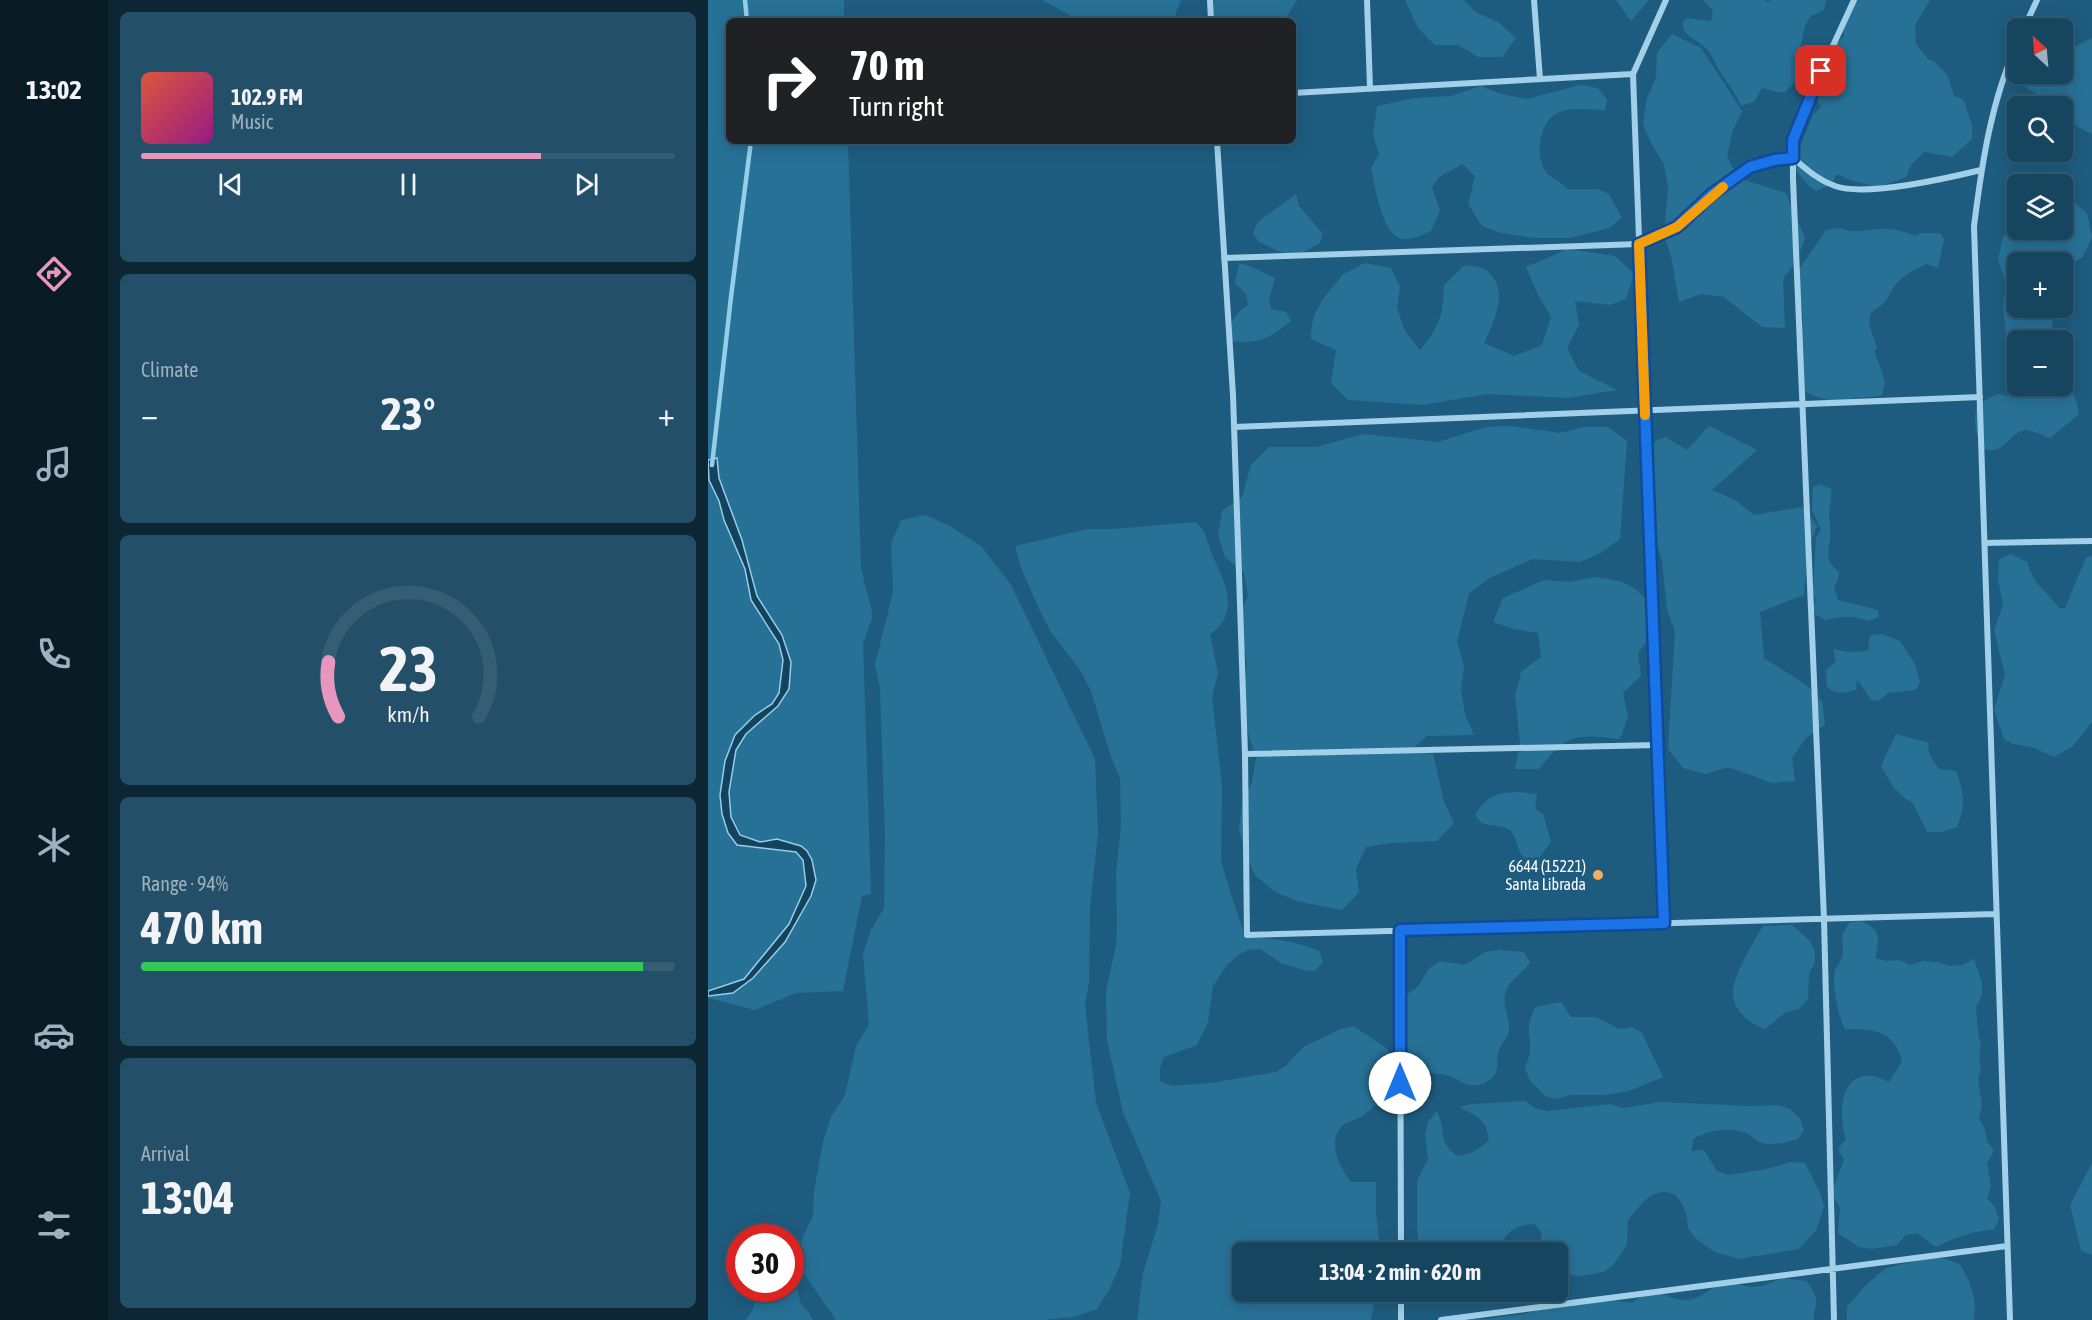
<!DOCTYPE html>
<meta charset="utf-8">
<style>
body{margin:0;font-family:"Asap Condensed",sans-serif;background:#234f68;color:#f1f3f6;height:100vh;display:flex;flex-direction:column;font-size:22px;white-space:nowrap}
*{box-sizing:border-box;margin:0}
p{font-size:20px;color:#9eb1bd}
.icon{flex:none;width:33px;height:33px;fill:none;stroke:currentColor;stroke-width:2;stroke-linecap:round;stroke-linejoin:round}
.map{position:relative;flex:1;overflow:hidden}
.details{display:flex;flex-direction:column;gap:12px;padding:12px;background:#0c2634;width:600px}
.details>*{flex:none}
.guide{position:absolute;left:18px;top:18px;width:570px;height:126px;border-radius:9px;box-shadow:0 3px 15px #0003,0 0 0 2px #355d74;background:#202124;color:#fff;overflow:hidden}
.needle{width:39px;rotate:334deg}
.tools{position:absolute;left:1299px;top:18px;display:grid;gap:12px}
.tools a{display:grid;place-items:center;width:66px;height:66px;border-radius:9px;background:#16455f;box-shadow:0 3px 15px #0003,0 0 0 2px #355d74;font-size:30px}
.speed{position:absolute;left:18px;top:1224px;display:flex;gap:12px;font-size:30px;font-weight:700;text-align:center}
.speed>*{display:grid;place-content:center;width:78px;height:78px;border-radius:50%;background:#16455f;box-shadow:0 3px 15px #0003,0 0 0 2px #355d74;line-height:1}
.speed .limit{border:9px solid #d22;background:#fff;color:#111}
.pin{position:absolute;display:grid;place-items:center;width:51px;height:51px;color:#fff;margin:-26px;border-radius:12px;box-shadow:0 3px 9px #0006}
.me{position:absolute;width:66px;margin:-33px;rotate:0deg;stroke-linejoin:round;filter:drop-shadow(0 0 4px #0008)}
.turn{display:flex;align-items:center;gap:21px;height:126px;padding:0 24px;font-size:27px}
.turn .icon{width:78px;height:78px;stroke-width:2.5}
.turn b{display:block;font-size:42px;line-height:51px}
.big{font-size:45px;font-weight:700;line-height:1.1}
.details .tile{flex:1;display:flex;flex-direction:column;justify-content:center;gap:9px;min-width:0;padding:0 21px;border-radius:9px;background:#234f68}
.details .dial{align-items:center;gap:0}
.dial svg{height:156px;overflow:visible;fill:none;stroke:#355d74;stroke-width:7;stroke-linecap:round;text-anchor:middle}
.dial text{fill:#f1f3f6;stroke:none}
.song{display:flex;align-items:center;gap:18px}
.cover{width:72px;height:72px;border-radius:9px;background:linear-gradient(135deg,hsl(10 70% 55%),hsl(310 70% 35%))}
.played{height:6px;border-radius:3px;background:linear-gradient(90deg,#e797bd 75%,#355d74 75%)}
.keys{display:flex;justify-content:space-around;direction:ltr}
.heat{display:flex;justify-content:space-between;align-items:center;font-size:33px;direction:ltr}
.charge{height:9px;border-radius:4px;background:linear-gradient(90deg,#34c759 94%,#355d74 0)}
.trip{position:absolute;left:524px;top:1242px;width:336px;height:60px;border-radius:9px;background:#16455f;box-shadow:0 3px 15px #0003,0 0 0 2px #355d74;font-weight:700;line-height:60px;text-align:center}
main{display:flex;flex:1;min-height:0}
.dock{display:flex;flex-direction:column;width:108px;justify-content:space-around;align-items:center;background:#091c26;color:#9eb1bd}
.dock .icon{width:42px;height:42px}
.dock .current{color:#e797bd}
.dock b{font-size:27px;color:#f1f3f6}
.map>svg:first-child{display:block}
</style>
<main>
<nav class="dock">
<b>13:02</b>
<svg class="icon current" aria-label="directions" viewBox="0 0 24 24"><path d="M12 3l9 9-9 9-9-9zM9 14v-3h6M13 9l2 2-2 2"/></svg>
<svg class="icon" aria-label="music" viewBox="0 0 24 24"><path d="M9 18V5l10-2v13"/><circle cx="6" cy="18" r="3"/><circle cx="16" cy="16" r="3"/></svg>
<svg class="icon" aria-label="phone" viewBox="0 0 24 24"><path d="M5 4h4l2 5-3 2q2 4 5 5l2-3 5 2v4C11 20 4 13 5 4z"/></svg>
<svg class="icon" aria-label="climate" viewBox="0 0 24 24"><path d="M12 3v18M4 7l16 10M4 17L20 7"/></svg>
<svg class="icon" aria-label="car" viewBox="0 0 24 24"><path d="M5 17H2v-5l4-1 3-4h7l3 4 3 1v5h-3M9 17h6M6 11h13"/><circle cx="7" cy="17" r="2"/><circle cx="17" cy="17" r="2"/></svg>
<svg class="icon" aria-label="filters" viewBox="0 0 24 24"><path d="M4 7h16M4 17h16"/><circle cx="9" cy="7" r="2"/><circle cx="15" cy="17" r="2"/></svg>
</nav>
<section class="details">
<div class="tile">
<div class="song"><i class="cover"></i><div><b>102.9 FM</b><p>Music</p></div></div>
<div class="played"></div>
<div class="keys"><svg class="icon" aria-label="previous" viewBox="0 0 24 24"><path d="M18 5L8 12l10 7zM5 5v14"/></svg><svg class="icon" aria-label="pause" viewBox="0 0 24 24"><path d="M8 5v14M16 5v14"/></svg><svg class="icon" aria-label="next" viewBox="0 0 24 24"><path d="M6 5l10 7-10 7zM19 5v14"/></svg></div>
</div>
<div class="tile"><p>Climate</p>
<div class="heat"><a>−</a><b class="big">23°</b><a>+</a></div>
</div>
<div class="tile dial"><svg viewBox="0 0 100 80">
<path d="M14 69A42 42 0 1 1 86 69"/>
<path d="M14 69A42 42 0 0 1 9 41" stroke="#e797bd"/>
<text x="50" y="56" font-size="32" font-weight="700">23</text>
<text x="50" y="72" font-size="11">km/h</text>
</svg></div>
<div class="tile"><p>Range · 94%</p><b class="big">470 km</b><div class="charge"></div></div>
<div class="tile"><p>Arrival</p><b class="big">13:04</b></div>
</section>
<div class="map">
<svg width="1384" height="1320" viewBox="0 0 1384 1320">
<rect width="100%" height="100%" fill="#1e5c7f"/>
<path fill="#277197" d="M 0,0 L 136,0 L 136,21 L 21,21 L 21,141 L 140,141 L 153,568 L 165,616 L 155,643 L 163,894 L 154,896 L 135,991 L 88,993 L 47,1010 L 0,998 Z
M 334,0 L 473,0 L 468,13 L 468,21 L 372,21 Z
M 506,0 L 589,0 L 576,21 L 504,21 Z
M 697,0 L 756,0 L 767,12 L 790,22 L 808,38 L 794,57 L 770,57 L 750,45 L 727,45 L 710,28 Z
M 908,0 L 941,0 L 923,21 Z
M 995,0 L 1057,0 L 1059,2 L 1064,0 L 1118,0 L 1116,10 C 1112,12 1107,14 1103,16 C 1093,24 1091,67 1089,81 L 1077,92 L 1069,92 L 1054,88 L 1046,102 L 1033,106 C 1028,93 1020,84 1013,73 C 1008,65 1005,55 998,48 C 989,38 973,37 975,21 L 979,18 L 1003,21 L 1005,11 Z
M 1149,0 L 1222,0 L 1207,25 L 1208,44 L 1220,59 L 1227,62 L 1240,76 L 1246,96 L 1255,99 L 1264,125 L 1264,139 L 1244,157 L 1216,152 L 1203,165 L 1198,177 L 1171,187 L 1144,181 L 1129,174 L 1123,185 L 1108,191 L 1103,188 L 1089,172 L 1086,161 L 1105,115 L 1113,107 L 1102,89 L 1116,53 L 1136,37 L 1134,27 L 1139,22 L 1142,7 Z
M 964,34 L 993,48 L 1034,111 L 1024,133 L 1019,156 L 1030,178 L 1078,193 L 1097,238 L 1089,260 L 1075,279 L 1077,328 L 1054,327 L 1016,297 L 993,294 L 971,302 L 963,256 L 956,235 L 960,187 L 956,164 L 944,145 L 935,124 L 939,98 L 948,77 L 949,53 Z
M 1384,38 L 1384,134 L 1370,127 L 1355,111 L 1354,106 L 1348,106 L 1314,85 L 1302,65 L 1309,46 L 1310,74 L 1354,74 L 1355,48 L 1361,49 Z
M 872,85 L 890,88 L 899,100 L 897,110 C 882,110 860,106 846,115 C 831,126 827,157 838,172 C 843,179 852,180 859,189 L 889,189 L 901,194 L 914,218 L 901,228 L 862,238 L 826,238 L 793,233 L 774,226 L 760,204 L 767,176 L 755,164 L 731,177 L 724,188 L 732,210 L 723,231 C 713,235 701,242 691,238 C 673,230 667,186 663,168 L 671,154 L 665,135 L 669,106 L 707,98 L 743,96 L 773,86 L 793,94 L 819,99 Z
M 588,194 L 591,206 L 615,234 L 612,243 L 594,253 L 579,255 L 551,242 L 545,233 L 550,222 Z
M 1361,198 L 1379,213 L 1384,237 L 1374,258 L 1355,266 L 1354,262 L 1310,262 L 1310,308 L 1345,308 L 1344,340 L 1310,340 L 1309,358 L 1300,352 L 1295,306 L 1298,283 L 1290,260 L 1295,236 L 1309,228 L 1310,230 L 1354,230 L 1355,201 Z
M 1132,228 C 1145,234 1156,230 1170,229 C 1181,228 1197,231 1207,236 L 1213,233 L 1232,233 L 1236,239 L 1230,268 L 1219,264 C 1208,268 1196,275 1188,284 C 1183,290 1181,298 1175,304 C 1170,308 1164,310 1162,316 C 1159,325 1167,339 1169,348 L 1166,351 C 1171,367 1182,381 1173,396 L 1147,398 L 1135,403 L 1105,396 L 1095,390 L 1088,351 L 1095,321 L 1090,271 L 1118,230 Z
M 860,249 L 907,256 L 926,274 L 918,299 L 902,305 L 867,301 L 871,325 L 859,348 L 871,371 L 909,390 L 861,398 L 779,394 L 716,405 L 640,400 L 623,383 L 628,350 L 603,339 C 603,318 609,306 622,290 C 626,284 631,282 634,275 L 656,263 L 683,268 L 692,287 L 689,308 L 697,331 L 712,350 C 732,326 735,316 736,285 L 757,265 C 762,266 771,266 776,269 C 803,287 787,320 776,343 L 806,356 L 834,345 L 843,317 L 831,297 L 818,267 Z
M 531,263 L 544,267 L 567,278 L 561,299 L 563,309 L 578,312 L 583,321 C 563,337 550,345 524,341 C 522,320 523,318 540,305 L 538,294 L 527,283 Z
M 1355,382 C 1366,391 1369,400 1371,414 L 1342,438 C 1335,435 1326,431 1318,430 C 1303,430 1297,456 1276,449 C 1267,434 1265,421 1269,404 L 1290,394 L 1304,397 L 1337,386 L 1354,386 Z
M 803,426 L 852,433 L 876,427 L 900,427 L 919,441 L 912,539 L 893,553 L 872,562 L 824,559 L 780,579 L 761,594 L 749,642 L 756,666 L 753,689 L 757,714 L 766,735 L 719,736 L 701,752 L 725,754 L 736,802 L 746,823 L 729,841 L 683,843 L 658,847 L 648,869 L 651,892 L 634,910 L 588,901 L 566,891 L 547,875 L 537,852 L 531,829 L 534,804 L 544,782 L 548,758 L 534,713 L 539,663 L 530,618 L 540,596 L 536,573 L 517,557 L 510,535 L 514,511 L 534,497 L 543,465 L 561,447 L 608,447 L 656,434 L 730,442 L 778,427 Z
M 1001,426 L 1049,450 L 1004,490 L 1027,500 L 1046,515 L 1095,507 L 1109,526 L 1100,549 L 1096,595 L 1052,612 L 1056,658 L 1097,684 L 1114,701 L 1117,725 L 1098,738 L 1084,758 L 1087,781 L 1064,783 L 1020,767 L 998,774 L 975,768 L 960,749 L 967,632 L 959,610 L 954,560 L 939,515 L 938,491 L 943,443 L 958,437 L 979,450 Z
M 1112,484 L 1123,489 C 1124,499 1122,504 1121,513 C 1121,521 1123,529 1122,537 C 1121,555 1115,558 1131,572 L 1130,580 L 1126,586 L 1130,600 L 1170,610 L 1171,617 L 1161,621 C 1146,615 1133,616 1117,620 L 1107,614 L 1105,609 L 1108,600 L 1105,593 L 1108,538 L 1113,529 L 1104,510 L 1105,487 Z
M 217,515 L 240,525 L 274,547 L 303,585 L 387,759 L 390,832 L 382,908 L 381,982 L 377,1005 L 388,1103 L 422,1193 L 412,1265 L 402,1288 L 389,1309 L 366,1317 L 333,1320 L 128,1320 L 88,1262 L 94,1239 L 105,1216 L 106,1191 L 115,1142 L 123,1117 L 137,1095 L 148,1046 L 161,1025 L 155,954 L 163,930 L 176,908 L 177,836 L 172,689 L 167,664 L 185,592 L 183,544 L 193,520 Z
M 487,522 C 497,529 498,538 502,549 C 510,571 529,598 515,621 C 512,626 506,631 502,635 L 510,673 L 504,697 L 514,787 L 513,859 L 516,872 L 537,937 C 562,938 587,941 611,951 L 615,962 L 607,971 L 596,970 L 573,963 L 552,949 L 539,950 L 529,956 L 519,965 L 505,986 L 500,1022 L 489,1045 L 456,1057 L 452,1068 L 452,1081 L 464,1086 L 503,1083 L 568,1072 L 579,1065 L 587,1055 L 597,1046 L 633,1029 L 645,1026 L 680,1049 C 681,1058 684,1068 682,1077 C 680,1092 666,1109 653,1117 C 647,1120 637,1122 633,1127 C 619,1144 632,1168 643,1182 L 668,1182 L 668,1214 L 671,1239 L 671,1252 L 534,1252 L 534,1292 L 668,1292 L 663,1319 L 661,1320 L 429,1320 L 435,1273 L 450,1224 L 453,1201 L 415,1112 L 399,1040 L 398,992 L 408,944 L 409,920 L 408,875 L 413,825 L 412,778 L 403,757 L 383,691 L 372,670 L 343,632 L 332,611 L 313,568 L 307,546 L 379,529 L 406,529 Z
M 1303,554 L 1319,562 C 1326,586 1338,590 1351,608 L 1357,608 L 1378,558 L 1384,555 L 1384,722 L 1365,746 L 1346,757 L 1324,747 L 1305,744 L 1296,739 L 1286,710 L 1297,675 L 1286,630 L 1295,605 L 1290,579 L 1291,560 Z
M 886,577 C 919,581 928,584 947,612 L 944,635 L 930,653 L 933,676 L 915,693 L 920,717 L 912,739 C 868,734 859,733 831,769 L 807,769 L 812,744 L 807,696 L 813,672 L 833,657 L 830,633 L 806,629 L 785,622 L 795,598 L 836,580 L 862,582 Z
M 1174,634 L 1192,641 L 1207,664 L 1212,682 L 1208,690 L 1180,693 L 1172,700 L 1164,701 C 1158,694 1156,687 1149,680 L 1148,690 C 1136,693 1129,695 1119,687 L 1118,670 L 1128,661 L 1125,649 L 1141,652 L 1160,651 L 1162,635 Z
M 1188,734 L 1221,743 C 1218,753 1226,761 1231,769 L 1248,771 C 1256,794 1258,805 1249,827 L 1233,832 L 1219,832 L 1205,803 L 1198,799 L 1186,788 L 1173,766 Z
M 810,792 L 829,794 L 827,809 L 835,814 L 843,842 L 831,858 C 803,863 815,838 800,829 C 788,822 773,830 767,814 C 781,795 787,793 810,792 Z
M 1153,921 C 1174,930 1171,939 1167,958 L 1179,961 L 1191,960 L 1202,965 L 1215,961 L 1229,962 L 1242,966 L 1255,965 L 1266,959 L 1274,983 L 1274,995 L 1268,1007 L 1270,1033 L 1273,1045 L 1271,1057 L 1273,1069 L 1270,1080 L 1274,1106 L 1271,1118 L 1277,1130 L 1279,1141 L 1286,1151 L 1279,1163 L 1283,1187 L 1279,1198 L 1287,1207 L 1291,1219 L 1286,1230 C 1265,1230 1246,1239 1227,1247 L 1209,1233 L 1198,1235 L 1189,1245 L 1164,1249 L 1151,1247 L 1130,1233 L 1132,1208 L 1126,1198 L 1126,1186 L 1136,1160 L 1130,1149 L 1138,1139 C 1131,1120 1130,1077 1159,1076 C 1166,1075 1174,1079 1181,1082 L 1194,1061 C 1186,1030 1165,1029 1137,1029 C 1131,1019 1123,982 1127,970 C 1129,966 1133,962 1134,958 C 1138,940 1128,941 1142,922 Z
M 1084,925 L 1102,941 L 1107,951 L 1107,963 L 1101,973 L 1100,999 L 1091,1009 L 1078,1012 L 1057,1029 C 1043,1024 1028,1013 1025,997 C 1022,981 1046,940 1055,926 Z
M 791,950 L 816,952 L 822,962 C 816,973 803,978 799,989 C 793,1002 800,1013 801,1025 C 802,1038 795,1040 791,1050 C 787,1060 793,1071 783,1079 C 778,1084 769,1086 762,1085 C 755,1084 748,1078 741,1076 C 729,1071 712,1076 702,1065 C 694,1056 688,1014 692,1003 C 696,995 702,993 708,988 C 715,982 716,975 721,969 C 723,966 729,963 732,961 L 757,965 L 777,952 Z
M 853,1002 L 863,1017 L 888,1017 L 911,1029 L 924,1027 L 934,1033 L 955,1077 L 921,1091 L 897,1095 L 861,1095 L 849,1099 L 837,1096 L 821,1079 L 817,1067 C 824,1053 822,1046 821,1032 C 820,1023 824,1015 827,1007 Z
M 817,1101 L 827,1108 L 839,1111 L 902,1104 L 915,1108 L 953,1102 L 1043,1106 L 1068,1105 L 1082,1109 L 1092,1118 L 1096,1130 L 1090,1139 C 1079,1142 1063,1147 1052,1142 C 1047,1140 1044,1136 1040,1134 C 1023,1126 1000,1130 985,1139 L 984,1151 L 996,1150 L 1009,1171 L 1020,1175 L 1059,1169 L 1083,1162 L 1097,1163 L 1113,1195 L 1116,1207 L 1108,1230 L 1091,1249 L 1031,1259 L 1007,1252 L 988,1239 L 980,1228 L 979,1216 L 974,1204 L 967,1195 L 956,1191 L 944,1195 L 935,1202 L 920,1220 L 919,1244 L 906,1264 L 896,1272 L 873,1276 L 849,1273 L 849,1252 L 832,1252 L 831,1245 L 834,1234 L 827,1224 C 808,1224 795,1233 790,1252 L 712,1252 L 709,1229 L 709,1181 L 720,1159 L 717,1135 L 720,1122 L 729,1111 C 739,1132 728,1139 749,1156 C 763,1154 771,1150 781,1140 C 779,1119 768,1116 751,1107 L 764,1104 Z
M 1384,1163 L 1384,1255 L 1373,1250 L 1362,1205 Z
M 1228,1256 L 1252,1264 C 1263,1284 1269,1297 1266,1320 L 1139,1320 L 1139,1307 L 1158,1285 L 1178,1268 Z
M 83,1278 L 87,1281 L 93,1304 L 101,1313 L 105,1320 L 38,1320 L 45,1309 L 51,1289 L 82,1288 Z
M 1073,1278 L 1098,1281 C 1104,1288 1109,1295 1108,1305 C 1107,1311 1105,1314 1106,1320 L 743,1320 L 750,1318 L 777,1319 L 818,1314 L 840,1304 L 902,1300 L 924,1303 C 952,1280 960,1305 985,1299 C 997,1296 1006,1284 1019,1282 C 1024,1282 1032,1285 1037,1286 C 1050,1289 1061,1284 1073,1278 Z"/>
<path fill="#14435e" stroke="#95ceea" stroke-width="1.5" d="M 9,458 L 11,478 L 34,540 L 49,596 L 74,635 L 83,662 L 81,689 L 70,706 L 38,734 L 28,750 L 21,792 L 23,817 L 32,835 L 52,842 L 69,839 L 93,846 L 99,851 L 104,860 L 108,880 L 103,896 L 77,942 L 45,978 L 25,993 L 0,996 L 0,991 L 36,979 L 81,924 L 98,886 L 95,860 L 88,852 L 29,845 L 20,833 L 14,814 L 12,795 L 17,761 L 27,735 L 47,715 L 64,704 L 71,693 L 75,660 L 71,644 L 43,600 L 37,569 L 16,520 L 11,501 L 1,480 L 0,460 Z"/>
<g fill="none" stroke-linecap="round" stroke-linejoin="round">
<path stroke="#95ceea" stroke-width="4.5" d="M 37,0 L 39,21
M 4,465 L 23,297 L 43,141"/>
<path stroke="#a1d0e8" stroke-width="6" d="M 502,0 L 503,21
M 659,0 L 662,88
M 826,0 L 832,79
M 1316,28 L 1329,0
M 585,93 L 925,74
M 509,141 L 525,395 L 537,754 L 539,935 L 1288,914
M 516,258 L 931,244 L 970,227 L 1004,194 L 1042,167 L 1067,160 L 1085,158 C 1098,169 1110,180 1127,186 C 1157,197 1240,178 1273,170
M 526,427 L 1272,397
M 1277,543 L 1384,541
M 537,754 L 949,745
M 956,923 L 925,74 L 958,0
M 692,930 L 693,1252
M 693,1292 L 693,1320
M 733,1320 L 1299,1246
M 1126,1320 L 1116,919 L 1085,179 L 1085,140 L 1105,89 L 1146,0
M 1302,1320 L 1266,226 C 1274,163 1283,100 1310,42"/>
</g>
<g fill="none" stroke-linecap="round" stroke-linejoin="round">
<defs>
<path id="route" d="M 692,1083 L 692,930 L 956,923 L 931,244 L 969,227 L 1004,194 L 1042,167 L 1066,160 L 1085,158 L 1085,140 L 1113,71"/>
</defs>
<use href="#route" stroke="#114b97" stroke-width="15"/>
<use href="#route" stroke="#1a73e8" stroke-width="10"/>
<path stroke="#f59e0b" stroke-width="10" d="M 937,415 L 931,244 L 969,227 L 1015,187"/>
</g>
<circle fill="#f7ac60" stroke="#1e5c7f" stroke-width="2" cx="890" cy="875" r="6"/>
<g text-anchor="middle" stroke-width="6" stroke-linejoin="round" paint-order="stroke">
<g font-size="16" fill="#fff" stroke="#1e5c7f" text-anchor="end">
<text x="878" y="872">6644 (15221)<tspan x="878" dy="18">Santa Librada</tspan></text>
</g>
</g>
</svg>
<div class="tools">
<a><svg class="needle" viewBox="-14 -14 28 28"><path d="M0-13l5 13h-10z" fill="#e53935"/><path d="M0 13l5-13h-10z" fill="#9eb1bd"/></svg></a>
<a><svg class="icon" aria-label="search" viewBox="0 0 24 24"><circle cx="10" cy="10" r="6"/><path d="M15 15l6 6"/></svg></a>
<a><svg class="icon" aria-label="layers" viewBox="0 0 24 24"><path d="M12 4l9 5-9 5-9-5zM3 14l9 5 9-5"/></svg></a>
<a>+</a>
<a>−</a>
</div>
<div class="speed"><div class="limit">30</div></div>
<div class="pin" style="left:1113px;top:71px;background:#d93025"><svg class="icon" aria-label="arrive" viewBox="0 0 24 24"><path d="M6 21V4h12l-3 4 3 4H6"/></svg></div>
<svg class="me" style="left:692px;top:1083px" viewBox="-20 -20 40 40"><circle r="19" fill="#fff"/><path d="M0-13L10 11 0 6-10 11z" fill="#1a73e8"/></svg>
<div class="trip">13:04 · 2 min · 620 m</div>
<div class="guide">
<div class="turn"><svg class="icon" aria-label="right" viewBox="0 0 24 24"><path d="M7 20v-9h11M14 6l5 5-5 5"/></svg><div><b>70 m</b>Turn right</div></div>
</div>
</div>
</main>
